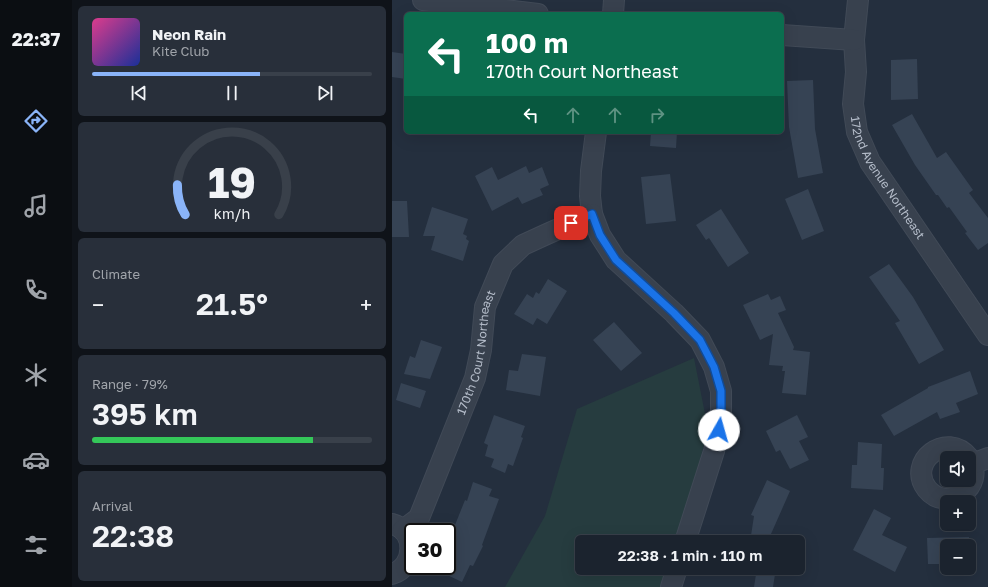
<!DOCTYPE html>
<meta charset="utf-8">
<style>
body{margin:0;font-family:"Golos Text",sans-serif;background:#282f3a;color:#f1f3f6;height:100vh;display:flex;flex-direction:column;font-size:15px;white-space:nowrap}
*{box-sizing:border-box;margin:0}
p{font-size:13px;color:#a0a4aa}
.icon{flex:none;width:22px;height:22px;fill:none;stroke:currentColor;stroke-width:2;stroke-linecap:round;stroke-linejoin:round}
.map{position:relative;flex:1;overflow:hidden}
.sheet{display:flex;flex-direction:column;gap:6px;padding:6px;background:#0f1319;width:320px}
.sheet>*{flex:none}
.top-card{position:absolute;left:12px;top:12px;width:380px;height:122px;border-radius:6px;box-shadow:0 4px 16px #0002,0 0 0 1px #39404a;background:#0b6e4f;color:#fff;overflow:hidden}
.tools{position:absolute;left:548px;top:451px;display:grid;gap:8px}
.tools a{display:grid;place-items:center;width:36px;height:36px;border-radius:6px;background:#1b232e;box-shadow:0 4px 16px #0002,0 0 0 1px #39404a;font-size:20px}
.speed{position:absolute;left:12px;top:523px;display:flex;gap:8px;font-size:20px;font-weight:700;text-align:center}
.speed>*{display:grid;place-content:center;width:52px;height:52px;border-radius:50%;background:#1b232e;box-shadow:0 4px 16px #0002,0 0 0 1px #39404a;line-height:1}
.speed .limit{border:2px solid #111;border-radius:6px;background:#fff;color:#111}
.pin{position:absolute;display:grid;place-items:center;width:34px;height:34px;color:#fff;margin:-17px;border-radius:8px;box-shadow:0 2px 6px #0006}
.me{position:absolute;width:44px;margin:-22px;rotate:7deg;stroke-linejoin:round;filter:drop-shadow(0 0 3px #0008)}
.turn{display:flex;align-items:center;gap:14px;height:84px;padding:0 16px;font-size:18px}
.turn .icon{width:52px;height:52px;stroke-width:2.5}
.turn b{display:block;font-size:28px;line-height:34px}
.lanes{display:flex;align-items:center;height:38px;padding:0 16px;background:#0003;justify-content:center;gap:20px;direction:ltr}
.lanes .off{opacity:.35}
.big{font-size:30px;font-weight:600;line-height:1.1}
.sheet .tile{flex:1;display:flex;flex-direction:column;justify-content:center;gap:6px;min-width:0;padding:0 14px;border-radius:6px;background:#282f3a}
.sheet .dial{align-items:center;gap:0}
.dial svg{height:104px;overflow:visible;fill:none;stroke:#39404a;stroke-width:7;stroke-linecap:round;text-anchor:middle}
.dial text{fill:#f1f3f6;stroke:none}
.song{display:flex;align-items:center;gap:12px}
.cover{width:48px;height:48px;border-radius:6px;background:linear-gradient(135deg,hsl(330 70% 55%),hsl(230 70% 35%))}
.played{height:4px;border-radius:2px;background:linear-gradient(90deg,#8ab4f8 60%,#39404a 60%)}
.keys{display:flex;justify-content:space-around;direction:ltr}
.heat{display:flex;justify-content:space-between;align-items:center;font-size:22px;direction:ltr}
.charge{height:6px;border-radius:3px;background:linear-gradient(90deg,#34c759 79%,#39404a 0)}
.trip{position:absolute;left:183px;top:535px;width:230px;height:40px;border-radius:6px;background:#1b232e;box-shadow:0 4px 16px #0002,0 0 0 1px #39404a;font-weight:600;line-height:40px;text-align:center}
main{display:flex;flex:1;min-height:0}
.tab-bar{display:flex;flex-direction:column;width:72px;justify-content:space-around;align-items:center;background:#0b0e12;color:#a0a4aa}
.tab-bar .icon{width:28px;height:28px}
.tab-bar .on{color:#8ab4f8}
.tab-bar b{font-size:18px;color:#f1f3f6}
.map>svg:first-child{display:block}
</style>
<main>
<nav class="tab-bar">
<b>22:37</b>
<svg class="icon on" aria-label="directions" viewBox="0 0 24 24"><path d="M12 3l9 9-9 9-9-9zM9 14v-3h6M13 9l2 2-2 2"/></svg>
<svg class="icon" aria-label="music" viewBox="0 0 24 24"><path d="M9 18V5l10-2v13"/><circle cx="6" cy="18" r="3"/><circle cx="16" cy="16" r="3"/></svg>
<svg class="icon" aria-label="phone" viewBox="0 0 24 24"><path d="M5 4h4l2 5-3 2q2 4 5 5l2-3 5 2v4C11 20 4 13 5 4z"/></svg>
<svg class="icon" aria-label="climate" viewBox="0 0 24 24"><path d="M12 3v18M4 7l16 10M4 17L20 7"/></svg>
<svg class="icon" aria-label="car" viewBox="0 0 24 24"><path d="M5 17H2v-5l4-1 3-4h7l3 4 3 1v5h-3M9 17h6M6 11h13"/><circle cx="7" cy="17" r="2"/><circle cx="17" cy="17" r="2"/></svg>
<svg class="icon" aria-label="filters" viewBox="0 0 24 24"><path d="M4 7h16M4 17h16"/><circle cx="9" cy="7" r="2"/><circle cx="15" cy="17" r="2"/></svg>
</nav>
<section class="sheet">
<div class="tile">
<div class="song"><i class="cover"></i><div><b>Neon Rain</b><p>Kite Club</p></div></div>
<div class="played"></div>
<div class="keys"><svg class="icon" aria-label="previous" viewBox="0 0 24 24"><path d="M18 5L8 12l10 7zM5 5v14"/></svg><svg class="icon" aria-label="pause" viewBox="0 0 24 24"><path d="M8 5v14M16 5v14"/></svg><svg class="icon" aria-label="next" viewBox="0 0 24 24"><path d="M6 5l10 7-10 7zM19 5v14"/></svg></div>
</div>
<div class="tile dial"><svg viewBox="0 0 100 80">
<path d="M14 69A42 42 0 1 1 86 69"/>
<path d="M14 69A42 42 0 0 1 8 46" stroke="#8ab4f8"/>
<text x="50" y="56" font-size="32" font-weight="700">19</text>
<text x="50" y="72" font-size="11">km/h</text>
</svg></div>
<div class="tile"><p>Climate</p>
<div class="heat"><a>−</a><b class="big">21.5°</b><a>+</a></div>
</div>
<div class="tile"><p>Range · 79%</p><b class="big">395 km</b><div class="charge"></div></div>
<div class="tile"><p>Arrival</p><b class="big">22:38</b></div>
</section>
<div class="map">
<svg width="596" height="587" viewBox="0 0 596 587">
<rect width="100%" height="100%" fill="#242f3e"/>
<path fill="#263c3f" d="M 302,358 L 316,429 L 299,496 L 283,542 L 190,542 L 190,568 L 275,568 L 268,587 L 113,587 L 153,516 L 185,409 Z"/>
<path fill="#364354" d="M 0,52 L 14,54 L 14,79 L 0,77 Z
M 525,59 L 526,99 L 499,100 L 499,60 Z
M 421,80 L 423,129 L 431,173 L 406,178 L 397,127 L 395,81 Z
M 520,114 L 545,158 L 554,152 L 581,190 L 577,193 L 596,218 L 596,243 L 586,250 L 573,233 L 575,232 L 557,207 L 555,208 L 546,195 L 544,195 L 523,165 L 500,125 Z
M 259,132 L 285,132 L 284,148 L 258,146 Z
M 134,166 L 137,173 L 150,167 L 157,185 L 148,189 L 151,195 L 130,204 L 126,197 L 100,211 L 83,176 L 100,167 L 106,180 Z
M 278,174 L 284,221 L 254,224 L 249,177 Z
M 416,189 L 432,231 L 410,240 L 393,199 Z
M 0,201 L 15,201 L 17,237 L 0,237 Z
M 40,207 L 76,219 L 71,234 L 75,236 L 74,239 L 77,241 L 71,261 L 39,250 L 43,236 L 31,236 Z
M 329,209 L 357,253 L 336,267 L 317,238 L 314,240 L 304,225 Z
M 497,264 L 521,297 L 552,350 L 527,364 L 503,323 L 508,321 L 477,277 Z
M 156,279 L 175,291 L 155,324 L 145,318 L 141,325 L 122,314 L 135,294 L 141,298 L 144,292 L 147,294 Z
M 376,294 L 379,300 L 388,296 L 394,310 L 386,313 L 402,347 L 401,350 L 418,352 L 414,395 L 390,393 L 393,371 L 390,371 L 391,366 L 377,365 L 381,334 L 368,340 L 351,305 Z
M 222,322 L 250,353 L 229,371 L 201,340 Z
M 29,340 L 50,347 L 38,379 L 12,374 L 18,356 L 23,358 Z
M 130,354 L 154,357 L 148,396 L 114,390 L 117,370 L 126,371 Z
M 578,371 L 586,394 L 564,403 L 568,412 L 548,419 L 545,412 L 502,436 L 489,415 L 536,388 L 536,387 Z
M 9,383 L 34,391 L 28,408 L 4,400 Z
M 102,415 L 133,426 L 129,437 L 131,438 L 121,466 L 116,464 L 113,473 L 99,467 L 102,459 L 93,456 L 96,445 L 92,443 Z
M 405,415 L 416,437 L 407,441 L 417,460 L 398,469 L 388,450 L 384,452 L 374,431 Z
M 466,442 L 490,444 L 489,468 L 492,468 L 491,490 L 459,488 L 460,465 L 465,465 Z
M 375,480 L 398,491 L 379,534 L 389,536 L 388,542 L 358,542 L 362,516 L 359,515 Z
M 81,482 L 100,489 L 97,496 L 107,499 L 90,545 L 91,546 L 81,566 L 78,565 L 70,582 L 49,572 L 52,566 L 55,566 L 55,541 L 61,530 L 73,500 L 75,501 Z
M 482,509 L 499,518 L 490,535 L 515,547 L 503,572 L 461,550 Z
M 577,537 L 577,564 L 577,546 L 555,546 L 555,564 L 536,564 L 535,538 Z
M 365,568 L 384,568 L 381,587 L 362,587 Z"/>
<g fill="none" stroke-linecap="round" stroke-linejoin="round">
<defs>
<g id="street">
<path d="M 31,0 L 146,14"/>
<path id="s1" d="M 466,0 L 462,40 L 464,72 L 461,104 L 465,132 L 478,162 L 596,335"/>
<path d="M 221,14 L 222,0"/>
<path d="M 390,35 L 462,40"/>
<path d="M 204,132 L 199,171 L 198,196 L 200,214 L 208,235 L 224,260 L 282,313 L 308,340 L 322,367 L 329,391 L 329,420 L 322,451 L 293,542"/>
<path d="M 577,458 C 555,430 514,462 535,489 C 555,514 595,486 577,459"/>
<path d="M 580,464 L 596,458"/>
<path d="M 0,524 C 25,530 24,567 0,574"/>
<path id="s2" d="M 11,530 L 27,518 L 83,378 L 89,350 L 93,307 L 111,264 L 131,245 L 155,234 L 200,214"/>
<path d="M 279,587 L 285,568"/>
</g>
</defs>
<use href="#street" stroke="#414a57" stroke-width="22"/>
<use href="#street" stroke="#38414e" stroke-width="20"/>
</g>
<g fill="none" stroke-linecap="round" stroke-linejoin="round">
<defs>
<path id="route" d="M 179,223 L 200,214 L 208,235 L 224,260 L 282,313 L 308,340 L 322,367 L 329,391 L 329,420 L 327,430"/>
</defs>
<use href="#route" stroke="#114b97" stroke-width="10"/>
<use href="#route" stroke="#1a73e8" stroke-width="7"/>
</g>
<g text-anchor="middle" stroke-width="4" stroke-linejoin="round" paint-order="stroke">
<g font-size="12" fill="#b4bcc9" stroke="#1d2633">
<text dy="4" stroke="none"><textPath href="#s1" startOffset="187">172nd Avenue Northeast</textPath></text>
<text dy="4" stroke="none"><textPath href="#s2" startOffset="196">170th Court Northeast</textPath></text>
</g>
</g>
</svg>
<div class="tools">
<a><svg class="icon" aria-label="sound" viewBox="0 0 24 24"><path d="M4 9h4l5-4v14l-5-4H4zM17 9q2 3 0 6"/></svg></a>
<a>+</a>
<a>−</a>
</div>
<div class="speed"><div class="limit">30</div></div>
<div class="pin" style="left:179px;top:223px;background:#d93025"><svg class="icon" aria-label="arrive" viewBox="0 0 24 24"><path d="M6 21V4h12l-3 4 3 4H6"/></svg></div>
<svg class="me" style="left:327px;top:430px" viewBox="-20 -20 40 40"><circle r="19" fill="#fff"/><path d="M0-13L10 11 0 6-10 11z" fill="#1a73e8"/></svg>
<div class="trip">22:38 · 1 min · 110 m</div>
<div class="top-card">
<div class="turn"><svg class="icon" aria-label="left" viewBox="0 0 24 24"><path d="M17 20v-9H6M10 6l-5 5 5 5"/></svg><div><b>100 m</b>170th Court Northeast</div></div>
<div class="lanes"><svg class="icon" aria-label="left" viewBox="0 0 24 24"><path d="M17 20v-9H6M10 6l-5 5 5 5"/></svg><svg class="icon off" aria-label="ahead" viewBox="0 0 24 24"><path d="M12 20V5M6 11l6-6 6 6"/></svg><svg class="icon off" aria-label="ahead" viewBox="0 0 24 24"><path d="M12 20V5M6 11l6-6 6 6"/></svg><svg class="icon off" aria-label="right" viewBox="0 0 24 24"><path d="M7 20v-9h11M14 6l5 5-5 5"/></svg></div>
</div>
</div>
</main>
